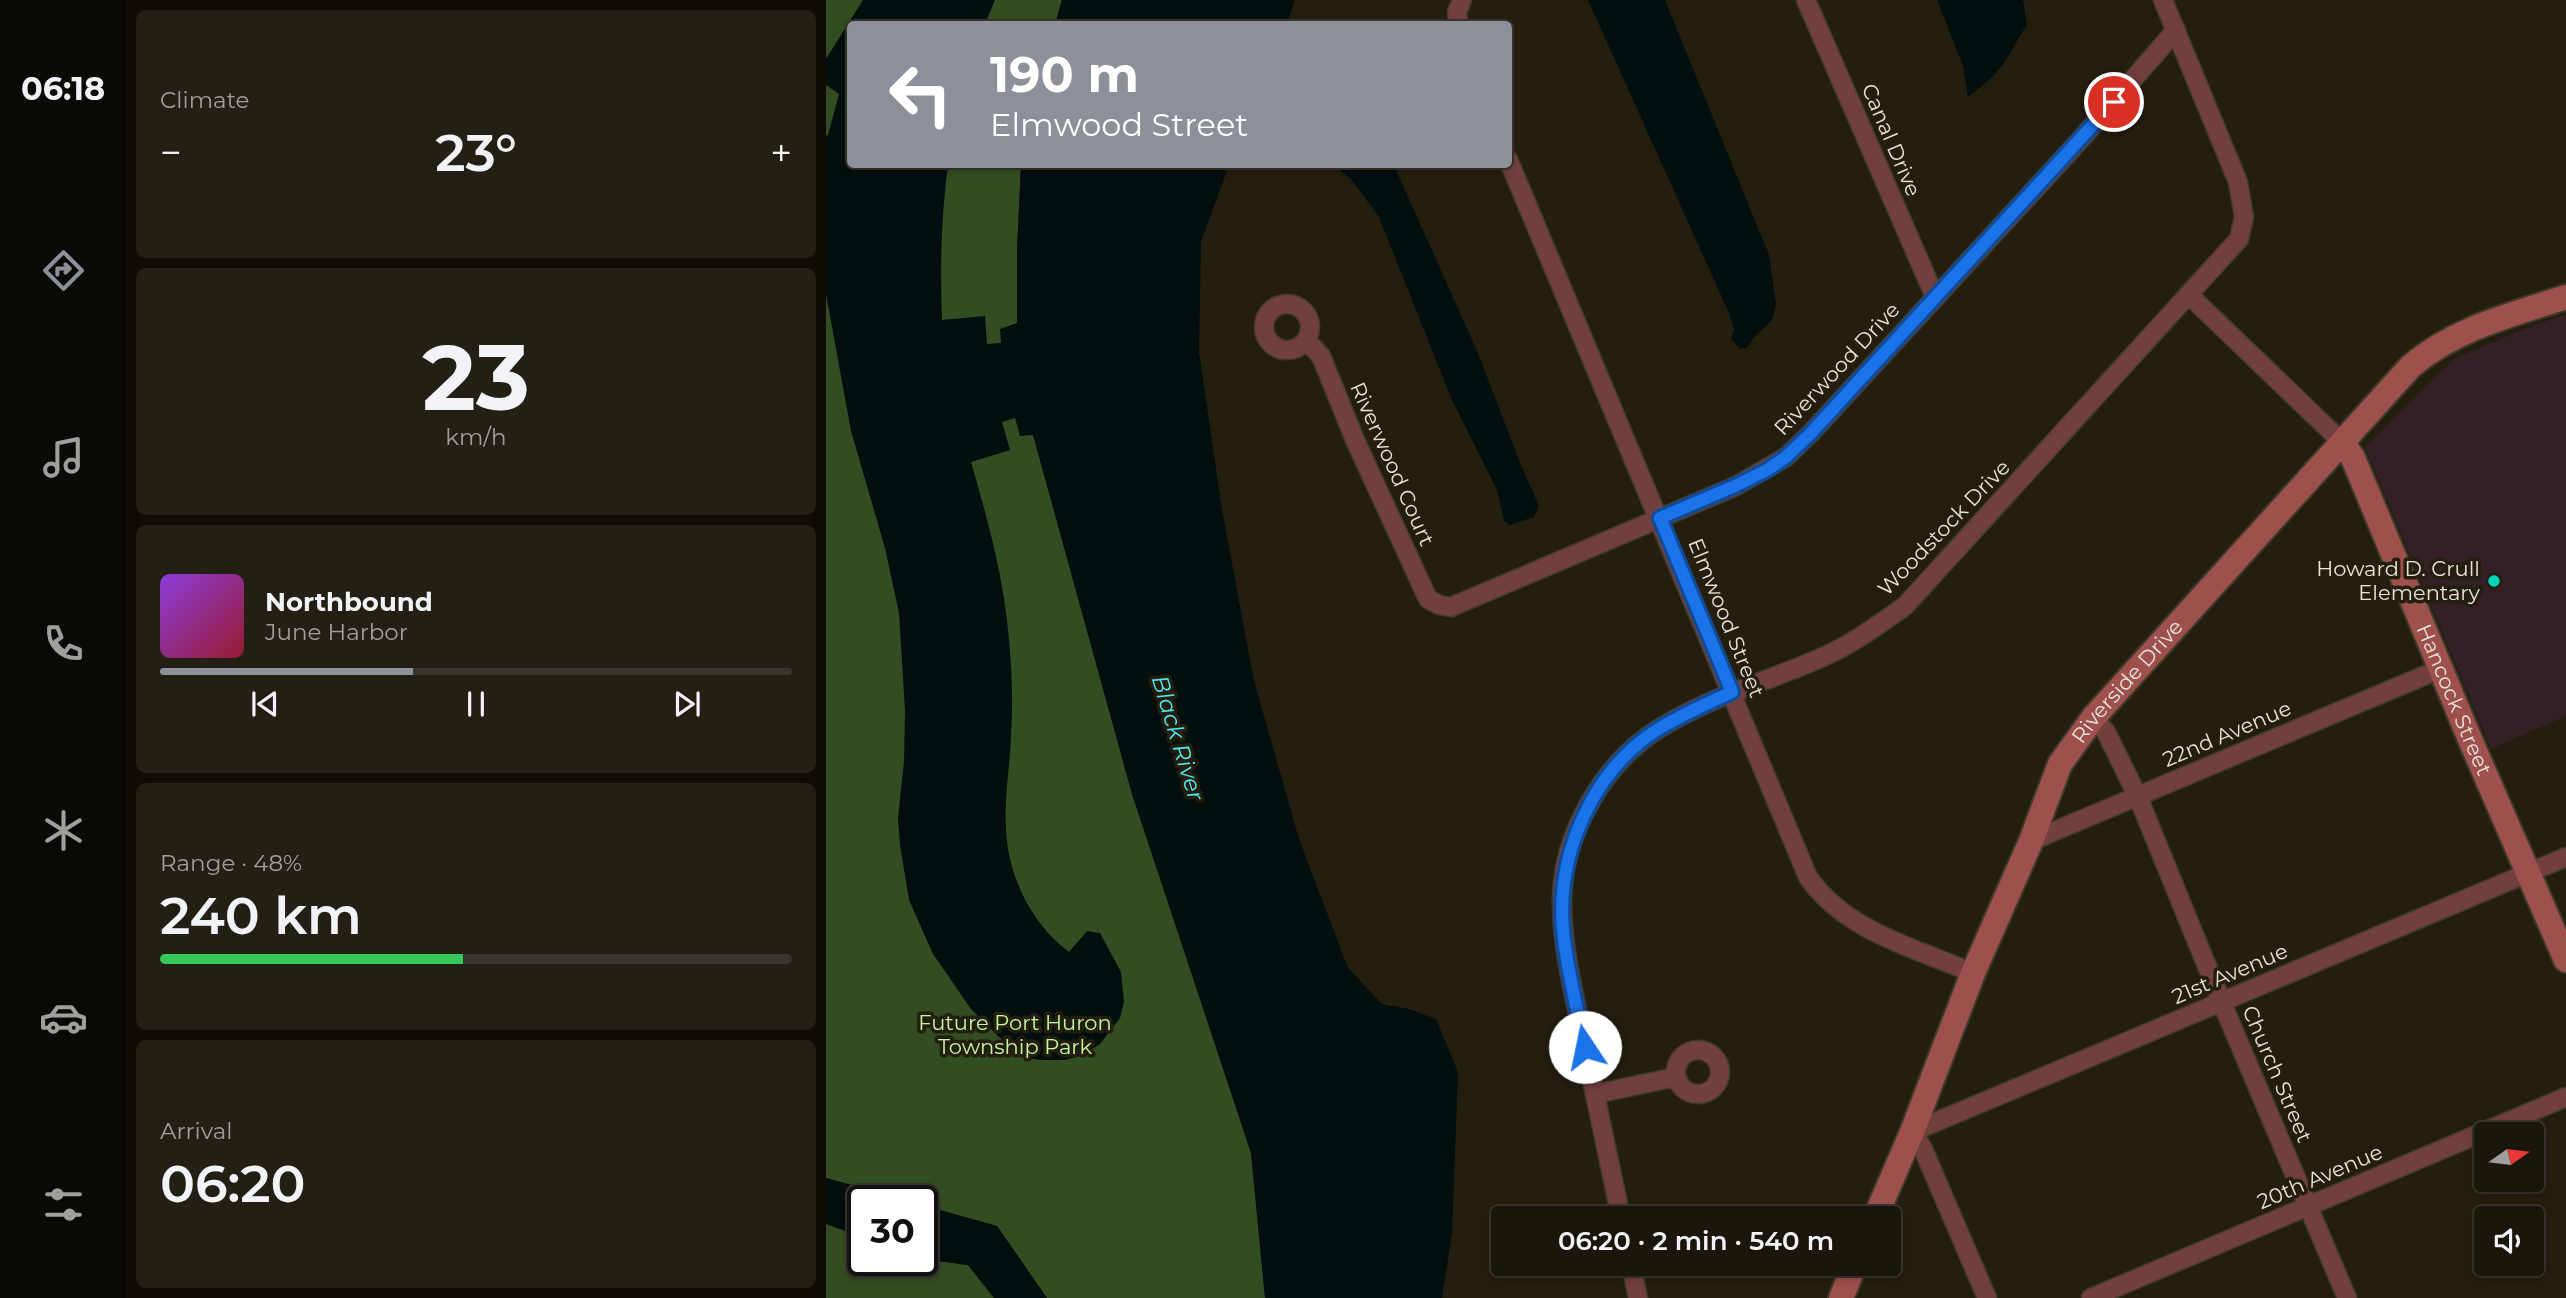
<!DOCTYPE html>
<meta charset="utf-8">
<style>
body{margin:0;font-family:Montserrat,sans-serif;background:#241f14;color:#f1f3f6;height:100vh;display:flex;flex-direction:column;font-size:26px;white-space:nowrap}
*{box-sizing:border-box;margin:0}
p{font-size:23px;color:#a09f9d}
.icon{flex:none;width:38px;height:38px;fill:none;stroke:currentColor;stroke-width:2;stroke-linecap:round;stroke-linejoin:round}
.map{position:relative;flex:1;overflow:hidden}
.details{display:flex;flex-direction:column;gap:10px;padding:10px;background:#0f0c06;width:700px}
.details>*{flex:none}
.banner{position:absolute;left:21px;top:21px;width:665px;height:147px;border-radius:7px;box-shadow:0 4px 10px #0003,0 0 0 2px #39352c;background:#8c9099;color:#fff;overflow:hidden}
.needle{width:46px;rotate:76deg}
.buttons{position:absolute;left:1648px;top:1122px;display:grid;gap:14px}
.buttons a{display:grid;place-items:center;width:70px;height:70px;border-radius:7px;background:#1b160b;box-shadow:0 4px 10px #0003,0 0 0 2px #39352c;font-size:35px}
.speed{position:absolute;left:21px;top:1185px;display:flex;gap:14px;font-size:35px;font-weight:700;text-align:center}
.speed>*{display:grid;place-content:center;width:91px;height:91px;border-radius:50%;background:#1b160b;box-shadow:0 4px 10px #0003,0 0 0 2px #39352c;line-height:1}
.speed .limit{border:4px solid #111;border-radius:10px;background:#fff;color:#111}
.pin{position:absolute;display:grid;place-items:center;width:60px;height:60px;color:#fff;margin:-30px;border:4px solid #fff;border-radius:50%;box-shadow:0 2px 7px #0007}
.me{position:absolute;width:77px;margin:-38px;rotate:349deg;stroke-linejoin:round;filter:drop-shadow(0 0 5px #0008)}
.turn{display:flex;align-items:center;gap:24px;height:147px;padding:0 28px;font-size:32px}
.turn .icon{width:91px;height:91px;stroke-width:2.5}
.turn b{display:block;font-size:49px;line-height:60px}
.big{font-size:52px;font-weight:600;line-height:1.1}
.details .tile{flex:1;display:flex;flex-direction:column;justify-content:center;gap:10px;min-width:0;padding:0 24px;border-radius:10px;background:#241f14}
.details .dial{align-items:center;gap:0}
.dial b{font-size:91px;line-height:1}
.song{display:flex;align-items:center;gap:21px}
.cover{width:84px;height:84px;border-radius:10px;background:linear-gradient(135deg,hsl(270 70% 55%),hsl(350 70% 35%))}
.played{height:7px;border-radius:4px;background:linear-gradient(90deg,#8c9099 40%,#39352c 40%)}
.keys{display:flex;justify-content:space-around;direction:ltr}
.heat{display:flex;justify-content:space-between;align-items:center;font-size:38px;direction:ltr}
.charge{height:10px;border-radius:5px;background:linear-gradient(90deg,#34c759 48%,#39352c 0)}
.trip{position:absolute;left:665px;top:1206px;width:410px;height:70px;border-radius:7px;background:#1b160b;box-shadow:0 4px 10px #0003,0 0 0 2px #39352c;font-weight:600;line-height:70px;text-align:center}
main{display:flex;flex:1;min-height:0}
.tab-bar{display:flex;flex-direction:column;width:126px;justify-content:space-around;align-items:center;background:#0b0904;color:#a09f9d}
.tab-bar .icon{width:49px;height:49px}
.tab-bar .selected{color:#8c9099}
.tab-bar b{font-size:32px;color:#f1f3f6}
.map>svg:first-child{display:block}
</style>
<main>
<nav class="tab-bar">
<b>06:18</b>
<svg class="icon selected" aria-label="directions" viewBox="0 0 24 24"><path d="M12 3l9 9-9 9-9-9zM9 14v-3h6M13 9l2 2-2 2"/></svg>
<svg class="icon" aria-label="music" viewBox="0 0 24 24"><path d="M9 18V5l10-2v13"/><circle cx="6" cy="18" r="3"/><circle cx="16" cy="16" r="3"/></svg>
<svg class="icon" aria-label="phone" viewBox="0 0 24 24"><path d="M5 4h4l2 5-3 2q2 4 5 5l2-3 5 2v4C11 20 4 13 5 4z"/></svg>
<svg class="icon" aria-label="climate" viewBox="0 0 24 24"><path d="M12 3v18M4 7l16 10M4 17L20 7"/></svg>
<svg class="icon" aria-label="car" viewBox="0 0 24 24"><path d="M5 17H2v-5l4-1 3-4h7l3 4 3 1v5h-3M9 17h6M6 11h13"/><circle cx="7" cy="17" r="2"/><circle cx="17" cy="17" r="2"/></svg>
<svg class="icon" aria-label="filters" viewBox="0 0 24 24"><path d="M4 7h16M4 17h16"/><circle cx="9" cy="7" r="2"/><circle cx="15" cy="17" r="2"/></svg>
</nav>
<section class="details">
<div class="tile"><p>Climate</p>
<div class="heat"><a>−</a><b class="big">23°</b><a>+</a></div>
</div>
<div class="tile dial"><b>23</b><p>km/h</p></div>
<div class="tile">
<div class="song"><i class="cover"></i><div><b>Northbound</b><p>June Harbor</p></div></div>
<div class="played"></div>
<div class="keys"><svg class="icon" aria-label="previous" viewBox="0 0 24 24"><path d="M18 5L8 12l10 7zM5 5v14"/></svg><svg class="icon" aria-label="pause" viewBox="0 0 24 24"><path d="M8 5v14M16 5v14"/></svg><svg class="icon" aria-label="next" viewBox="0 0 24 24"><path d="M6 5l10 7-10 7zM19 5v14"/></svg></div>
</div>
<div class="tile"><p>Range · 48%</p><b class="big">240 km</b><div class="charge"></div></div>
<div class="tile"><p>Arrival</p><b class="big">06:20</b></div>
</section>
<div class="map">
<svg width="1740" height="1298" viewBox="0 0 1740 1298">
<rect width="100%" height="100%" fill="#241e0f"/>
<path fill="#322025" d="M 1740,314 L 1740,716 L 1665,749 L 1539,447 L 1626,360 L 1695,330 Z"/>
<path fill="#334d23" d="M 0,0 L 236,0 L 229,24 L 24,24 L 24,164 L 195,165 L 191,249 L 191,320 L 196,368 L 207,434 L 306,794 L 425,1153 L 439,1298 L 221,1298 L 171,1226 L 96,1205 L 96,1200 L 80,1200 L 0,1178 Z
M 0,1224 L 37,1237 L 37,1260 L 96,1259 L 142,1265 L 168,1298 L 0,1298 Z"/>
<path fill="#030e0f" d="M 37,0 L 169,0 L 159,24 L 24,24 L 24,164 L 122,165 C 115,217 114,267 116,320 L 159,316 L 161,344 L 175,343 L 174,329 L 191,323 L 191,249 L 195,165 L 403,165 L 375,242 L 373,352 L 396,510 L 428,681 L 473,839 L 522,968 L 556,1004 L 583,1009 L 610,1019 L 632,1072 L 626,1233 L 616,1298 L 439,1298 L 425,1153 L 306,794 L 207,435 L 194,436 L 189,418 L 176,422 L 184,450 L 145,462 C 162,520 178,579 183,640 C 186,672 187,704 185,736 C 184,766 178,797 180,827 C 181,874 205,924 243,952 L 261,931 L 274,933 L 295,972 L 298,1002 L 294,1018 L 274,1044 L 257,1055 L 239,1060 L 213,1060 L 198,1057 L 173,1037 L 145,1009 L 107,954 L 83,900 L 74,845 L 72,818 L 78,761 L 79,711 L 73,613 L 59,548 L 25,431 L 0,294 L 0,136 L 2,135 L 13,94 L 0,85 L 0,59 Z
M 236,0 L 469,0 L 461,24 L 229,24 Z
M 762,0 L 839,0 L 943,255 L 950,304 L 946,320 L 928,337 L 921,348 L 914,349 L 905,339 L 908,329 L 903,313 Z
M 1111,0 L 1197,0 L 1201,25 C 1191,39 1185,54 1175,67 C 1166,79 1153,88 1142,97 L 1137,66 Z
M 496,165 L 566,165 L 569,168 L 652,353 L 694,463 L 713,506 L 708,517 L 684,525 L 678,521 L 671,490 L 625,398 L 553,217 L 525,179 L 508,166 Z
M 0,1178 L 80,1200 L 37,1200 L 37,1237 L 0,1224 Z
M 96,1205 L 171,1226 L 221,1298 L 168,1298 L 142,1265 L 96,1259 Z"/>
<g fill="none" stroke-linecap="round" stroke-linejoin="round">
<defs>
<path id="street" d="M 980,0 L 1109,297
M 632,24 L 631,12 L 636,0
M 682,159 L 982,877 C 1019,931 1089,948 1147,973
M 1363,295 L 1517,443
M438 327a23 23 0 1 1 46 0a23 23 0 1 1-46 0Z
M 480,340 L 495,356 L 529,440 L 602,599 L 613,605 L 625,607 L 910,486 L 960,457 L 985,433 L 1256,138 L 1350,30
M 1267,718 L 1280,732 L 1312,797 L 1396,1003 L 1521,1298
M 1205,841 L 1614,669
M850 1072a22 22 0 1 1 44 0a22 22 0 1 1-44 0Z
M 769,1094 L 850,1077
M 795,1218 C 783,1161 771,1104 759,1047 C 749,998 735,947 736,896 C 738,831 779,762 834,728 C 885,696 944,681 999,656 C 1028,643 1053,624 1079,606 L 1413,239 L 1418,217 L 1412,182 L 1337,0
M 805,1264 L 812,1298
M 1161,1298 L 1097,1149 L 1086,1132 L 1740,857
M 1265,1298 L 1740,1097"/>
<g id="secondary">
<path id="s1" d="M 1517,443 L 1527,458 L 1646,744 L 1740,960"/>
<path id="s2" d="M 1049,1218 L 1086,1132 L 1147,973 L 1205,841 L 1234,764 L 1267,718 L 1585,366 C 1630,328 1685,315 1740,297"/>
<path d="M 1015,1298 L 1029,1264"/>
</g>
</defs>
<use href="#street" stroke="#3f3a2b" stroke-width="21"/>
<use href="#secondary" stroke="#3f3a2b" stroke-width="28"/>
<use href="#street" stroke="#713f3d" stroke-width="18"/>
<use href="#secondary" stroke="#9e504d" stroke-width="24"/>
</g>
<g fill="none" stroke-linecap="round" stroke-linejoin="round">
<defs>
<path id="route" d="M 759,1047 C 751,1008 741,970 737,931 C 730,854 767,769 834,728 C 857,714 882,703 906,692 L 834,518 L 909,486 L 941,470 L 960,457 L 985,433 L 1288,102"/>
</defs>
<use href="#route" stroke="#114b97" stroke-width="18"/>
<use href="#route" stroke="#1a73e8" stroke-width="12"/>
</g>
<circle fill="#00d5b7" stroke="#241e0f" stroke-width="2.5" cx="1668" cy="581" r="7"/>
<g text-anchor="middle" stroke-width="7" stroke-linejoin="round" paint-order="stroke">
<g font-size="21" fill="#e7e3d9" stroke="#241e0f">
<text transform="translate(1065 140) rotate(67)" y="7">Canal Drive</text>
<text transform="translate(1011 369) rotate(-47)" y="7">Riverwood Drive</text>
<text transform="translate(566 464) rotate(66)" y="7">Riverwood Court</text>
<text transform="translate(1118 528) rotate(-46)" y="7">Woodstock Drive</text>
<text transform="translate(900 618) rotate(68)" y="7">Elmwood Street</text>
<text dy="7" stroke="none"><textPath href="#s2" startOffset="597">Riverside Drive</textPath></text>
<text dy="7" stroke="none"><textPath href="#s1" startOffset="280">Hancock Street</textPath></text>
<text transform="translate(1401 734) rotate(-23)" y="7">22nd Avenue</text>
<text transform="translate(1404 974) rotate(-23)" y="7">21st Avenue</text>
<text transform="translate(1451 1074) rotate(67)" y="7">Church Street</text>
<text transform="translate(1494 1177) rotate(-23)" y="7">20th Avenue</text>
</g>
<g font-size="21" fill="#e7e3d9" stroke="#241e0f" text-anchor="end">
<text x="1654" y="576">Howard D. Crull<tspan x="1654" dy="24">Elementary</tspan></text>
</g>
<g font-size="21" fill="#c0f7a2" stroke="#241e0f">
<text x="189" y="1030">Future Port Huron<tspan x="189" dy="24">Township Park</tspan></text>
</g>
<g font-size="23" font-style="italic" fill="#52e8f0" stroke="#241e0f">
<text transform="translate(352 738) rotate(73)" y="8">Black River</text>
</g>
</g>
</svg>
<div class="buttons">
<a><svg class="needle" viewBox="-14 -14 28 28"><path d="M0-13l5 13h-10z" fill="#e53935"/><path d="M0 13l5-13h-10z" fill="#a09f9d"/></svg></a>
<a><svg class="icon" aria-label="sound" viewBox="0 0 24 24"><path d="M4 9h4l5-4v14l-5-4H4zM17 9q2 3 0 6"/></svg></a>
</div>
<div class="speed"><div class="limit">30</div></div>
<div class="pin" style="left:1288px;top:102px;background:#d93025"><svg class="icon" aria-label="arrive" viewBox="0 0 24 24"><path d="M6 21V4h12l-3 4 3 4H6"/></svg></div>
<svg class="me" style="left:759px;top:1047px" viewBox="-20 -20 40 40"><circle r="19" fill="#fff"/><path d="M0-13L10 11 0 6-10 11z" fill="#1a73e8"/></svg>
<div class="trip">06:20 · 2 min · 540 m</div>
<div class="banner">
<div class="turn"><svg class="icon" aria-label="left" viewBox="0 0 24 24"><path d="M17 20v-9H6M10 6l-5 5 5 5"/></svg><div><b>190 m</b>Elmwood Street</div></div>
</div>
</div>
</main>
